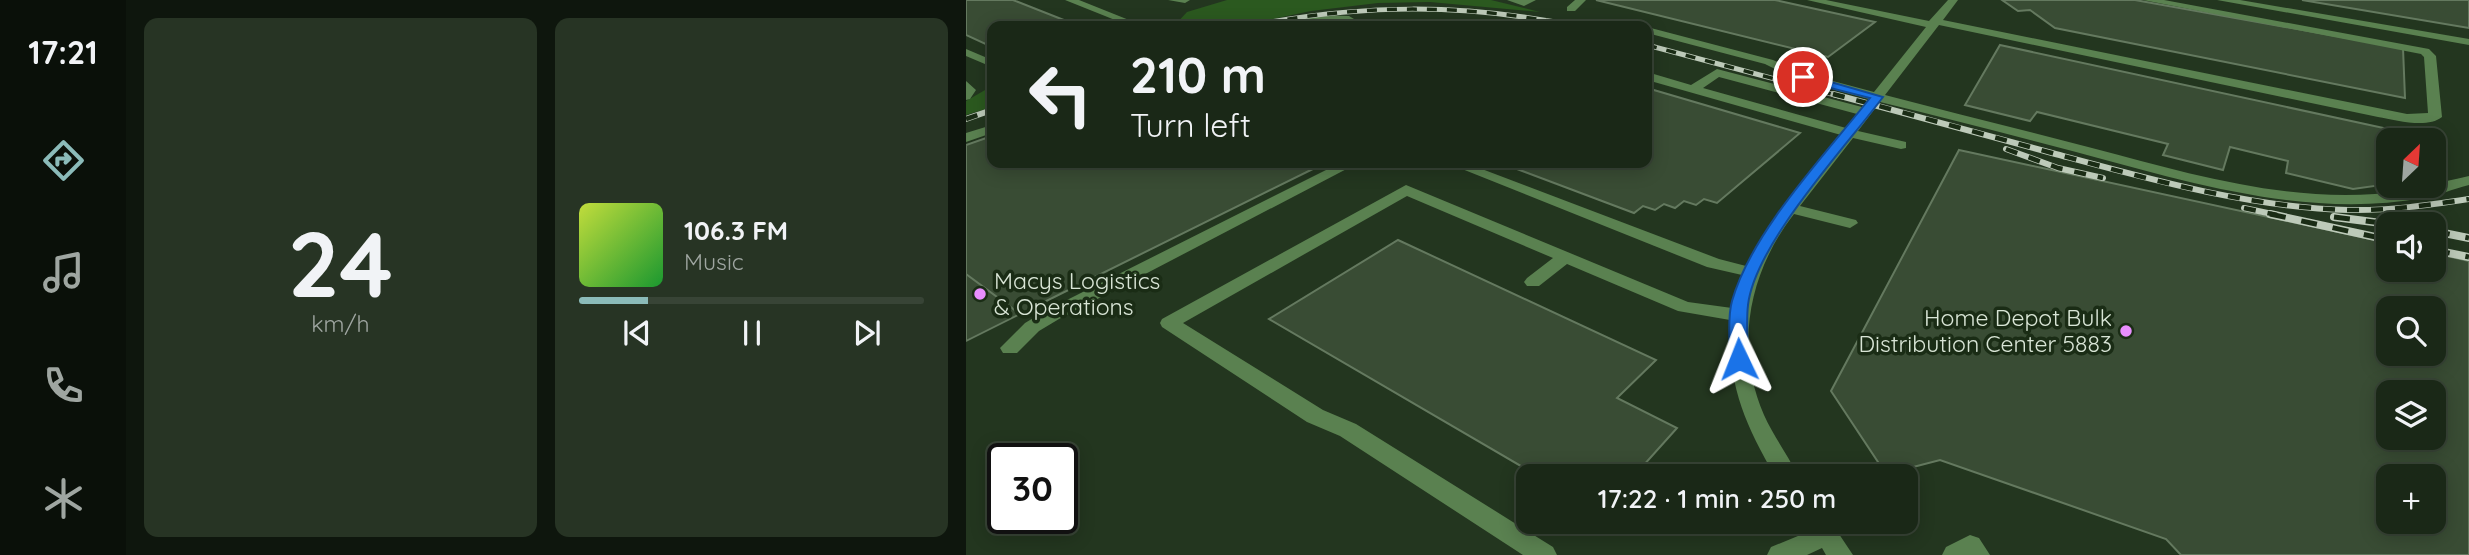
<!DOCTYPE html>
<meta charset="utf-8">
<style>
body{margin:0;font-family:Quicksand,sans-serif;background:#273424;color:#f1f3f6;height:100vh;display:flex;flex-direction:column;font-size:26px;white-space:nowrap}
*{box-sizing:border-box;margin:0}
p{font-size:23px;color:#9fa6a1}
.icon{flex:none;width:38px;height:38px;fill:none;stroke:currentColor;stroke-width:2;stroke-linecap:round;stroke-linejoin:round}
.map{position:relative;flex:1;overflow:hidden}
.sheet{display:flex;flex-direction:column;gap:18px;padding:18px;background:#0e160d;width:840px}
.sheet>*{flex:none}
.hud{position:absolute;left:21px;top:21px;width:665px;height:147px;border-radius:14px;box-shadow:0 4px 18px #0003,0 0 0 2px #384436;background:#1a2817;color:#f1f3f6;overflow:hidden}
.needle{width:46px;rotate:25deg}
.tools{position:absolute;left:1410px;top:128px;display:grid;gap:14px}
.tools a{display:grid;place-items:center;width:70px;height:70px;border-radius:14px;background:#1a2817;box-shadow:0 4px 18px #0003,0 0 0 2px #384436;font-size:35px}
.speed{position:absolute;left:21px;top:443px;display:flex;gap:14px;font-size:35px;font-weight:700;text-align:center}
.speed>*{display:grid;place-content:center;width:91px;height:91px;border-radius:50%;background:#1a2817;box-shadow:0 4px 18px #0003,0 0 0 2px #384436;line-height:1}
.speed .limit{border:4px solid #111;border-radius:10px;background:#fff;color:#111}
.pin{position:absolute;display:grid;place-items:center;width:60px;height:60px;color:#fff;margin:-30px;border:4px solid #fff;border-radius:50%;box-shadow:0 2px 7px #0007}
.me{position:absolute;width:77px;margin:-38px;rotate:358deg;stroke-linejoin:round;filter:drop-shadow(0 0 5px #0008)}
.turn{display:flex;align-items:center;gap:24px;height:147px;padding:0 28px;font-size:32px}
.turn .icon{width:91px;height:91px;stroke-width:2.5}
.turn b{display:block;font-size:49px;line-height:60px}
.sheet .tile{flex:1;display:flex;flex-direction:column;justify-content:center;gap:10px;min-width:0;padding:0 24px;border-radius:14px;background:#273424}
.sheet .dial{align-items:center;gap:0}
.dial b{font-size:91px;line-height:1}
.song{display:flex;align-items:center;gap:21px}
.cover{width:84px;height:84px;border-radius:10px;background:linear-gradient(135deg,hsl(70 70% 55%),hsl(130 70% 35%))}
.played{height:7px;border-radius:4px;background:linear-gradient(90deg,#8bbbb9 20%,#384436 20%)}
.keys{display:flex;justify-content:space-around;direction:ltr}
.sheet .tiles{flex:1;display:grid;gap:18px;grid-template-columns:repeat(2,1fr)}
.trip{position:absolute;left:550px;top:464px;width:402px;height:70px;border-radius:14px;background:#1a2817;box-shadow:0 4px 18px #0003,0 0 0 2px #384436;font-weight:600;line-height:70px;text-align:center}
main{display:flex;flex:1;min-height:0}
.tab-bar{display:flex;flex-direction:column;width:126px;justify-content:space-around;align-items:center;background:#0a1009;color:#9fa6a1}
.tab-bar .icon{width:49px;height:49px}
.tab-bar .active{color:#8bbbb9}
.tab-bar b{font-size:32px;color:#f1f3f6}
.map>svg:first-child{display:block}
</style>
<main>
<nav class="tab-bar">
<b>17:21</b>
<svg class="icon active" aria-label="directions" viewBox="0 0 24 24"><path d="M12 3l9 9-9 9-9-9zM9 14v-3h6M13 9l2 2-2 2"/></svg>
<svg class="icon" aria-label="music" viewBox="0 0 24 24"><path d="M9 18V5l10-2v13"/><circle cx="6" cy="18" r="3"/><circle cx="16" cy="16" r="3"/></svg>
<svg class="icon" aria-label="phone" viewBox="0 0 24 24"><path d="M5 4h4l2 5-3 2q2 4 5 5l2-3 5 2v4C11 20 4 13 5 4z"/></svg>
<svg class="icon" aria-label="climate" viewBox="0 0 24 24"><path d="M12 3v18M4 7l16 10M4 17L20 7"/></svg>
</nav>
<section class="sheet">
<div class="tiles">
<div class="tile dial"><b>24</b><p>km/h</p></div>
<div class="tile">
<div class="song"><i class="cover"></i><div><b>106.3 FM</b><p>Music</p></div></div>
<div class="played"></div>
<div class="keys"><svg class="icon" aria-label="previous" viewBox="0 0 24 24"><path d="M18 5L8 12l10 7zM5 5v14"/></svg><svg class="icon" aria-label="pause" viewBox="0 0 24 24"><path d="M8 5v14M16 5v14"/></svg><svg class="icon" aria-label="next" viewBox="0 0 24 24"><path d="M6 5l10 7-10 7zM19 5v14"/></svg></div>
</div>
</div>
</section>
<div class="map">
<svg width="1503" height="555" viewBox="0 0 1503 555">
<rect width="100%" height="100%" fill="#23361f"/>
<path fill="#2b591f" d="M 261,0 L 525,0 L 574,12 L 464,2 L 412,3 L 345,11 L 273,26 L 208,26 L 221,12 Z
M 26,86 L 26,107 L 0,115 L 0,101 Z"/>
<path fill="#394c34" stroke="#64795f" stroke-width="2" fill-rule="evenodd" d="M 0,0 L 47,0 L 113,26 L 26,26 L 26,47 L 0,35 Z
M 630,0 L 809,0 L 909,22 L 862,57 Z
M 1036,0 L 1169,0 L 1437,48 L 1439,98 L 1089,28 L 1064,10 L 1052,11 Z
M 1336,0 L 1503,0 L 1503,28 Z
M 1034,45 L 1450,135 L 1450,140 L 1423,140 L 1423,184 L 1387,189 L 1320,173 L 1322,161 L 1264,147 L 1257,170 L 1197,155 L 1202,144 L 1071,112 L 1064,121 L 999,105 Z
M 681,88 L 834,133 L 751,203 L 738,199 L 730,205 L 718,201 L 709,208 L 698,204 L 689,210 L 677,206 L 668,213 L 535,163 L 681,163 Z
M 26,136 L 26,163 L 359,163 L 54,314 L 0,274 L 0,145 Z
M 993,150 L 1423,243 L 1423,270 L 1468,270 L 1468,253 L 1503,261 L 1503,555 L 1215,555 L 1200,539 L 974,460 L 920,474 L 865,391 ZM 1423,308 L 1468,308 L 1468,354 L 1423,354 ZM 1423,392 L 1468,392 L 1468,438 L 1423,438 ZM 1423,476 L 1468,476 L 1468,522 L 1423,522 Z
M 432,240 L 690,360 L 651,398 L 711,428 L 668,476 L 572,476 L 303,319 Z
M 0,274 L 54,314 L 0,341 Z"/>
<g fill="none" stroke-linecap="round" stroke-linejoin="round">
<path fill="#5a8150" fill-rule="evenodd" d="M 99,0 L 113,0 L 178,26 L 164,26 Z
M 202,0 L 224,0 L 219,3 Z
M 541,0 L 570,0 L 558,6 Z
M 609,0 L 620,0 L 609,11 L 601,11 L 601,7 Z
M 841,0 L 860,0 L 963,21 L 982,0 L 992,0 L 977,20 L 1441,114 L 1462,113 L 1458,57 L 1455,54 L 1177,0 L 1198,0 L 1463,49 L 1470,56 L 1476,117 C 1461,129 1430,120 1412,117 L 973,25 L 919,95 C 988,113 1057,130 1126,148 C 1217,172 1314,201 1409,194 C 1442,191 1471,183 1503,176 L 1503,185 C 1488,189 1472,195 1457,198 C 1341,219 1221,182 1110,152 C 1045,135 980,118 914,102 L 892,131 L 940,142 L 940,148 L 935,149 L 887,138 L 834,206 L 890,220 L 892,223 L 884,228 L 828,214 C 783,272 768,346 798,415 C 808,437 822,455 832,476 L 809,476 C 778,423 761,382 764,320 L 712,311 L 601,264 L 573,286 L 561,286 L 558,282 L 561,278 L 587,258 L 441,196 L 217,323 L 357,410 L 390,424 L 587,547 L 591,555 L 557,555 L 374,436 L 341,422 L 196,327 L 194,323 L 196,319 L 440,185 L 722,302 L 766,308 L 776,275 L 741,267 L 481,163 L 500,163 L 753,259 L 780,266 L 806,221 L 875,135 L 681,80 L 681,72 L 725,85 L 751,69 L 896,107 L 903,99 L 829,79 L 799,64 L 681,33 L 681,27 L 807,60 L 837,73 L 908,92 L 960,27 ZM 753,77 L 891,114 L 880,128 L 737,88 Z
M 1251,0 L 1274,0 L 1503,39 L 1503,45 Z
M 355,15 L 383,16 L 388,19 C 384,22 321,26 312,26 Z
M 665,23 L 670,26 L 657,26 L 658,24 Z
M 0,49 L 26,60 L 26,67 L 0,56 Z
M 0,81 L 10,90 L 4,99 L 0,100 Z
M 26,125 L 26,133 L 0,142 L 0,133 Z
M 374,163 L 392,163 L 93,319 L 73,331 L 51,353 L 37,353 L 34,348 L 59,323 L 79,311 Z
M 840,522 L 865,522 L 887,555 L 860,555 L 856,548 L 841,555 L 801,555 L 805,547 L 844,531 Z
M 1004,535 L 1013,538 L 1024,555 L 976,555 L 980,547 Z"/>
<defs>
<path id="rail-far2" d="M 282,26 C 396,4 496,3 610,26
M 681,45 L 873,96"/>
<path id="rail-far1" d="M 867,94 C 940,113 1013,133 1086,153 C 1183,179 1281,207 1382,210 C 1423,211 1463,205 1503,199
M 0,119 L 26,110
M 1040,149 L 1092,168 L 1137,178
M 1278,208 L 1311,215"/>
<path id="rail" d="M 1304,214 L 1423,240
M 1368,217 L 1423,224
M 1468,231 L 1503,238
M 1468,250 L 1503,257"/>
</defs>
<use href="#rail-far2" stroke="#bdcab9" stroke-width="5"/>
<use href="#rail-far1" stroke="#bdcab9" stroke-width="6"/>
<use href="#rail" stroke="#bdcab9" stroke-width="8"/>
<use href="#rail-far2" stroke="#1a2c15" stroke-width="3.5" stroke-dasharray="10" stroke-linecap="butt"/>
<use href="#rail-far1" stroke="#1a2c15" stroke-width="4.5" stroke-dasharray="12" stroke-linecap="butt"/>
<use href="#rail" stroke="#1a2c15" stroke-width="5" stroke-dasharray="16" stroke-linecap="butt"/>
</g>
<path fill="#1a73e8" stroke="#114b97" stroke-width="2" d="M 837,74 L 917,97 C 879,148 789,244 782,305 C 780,322 782,342 782,359 L 779,364 L 766,364 L 764,359 C 764,341 761,318 766,301 C 786,231 858,156 904,98 L 833,80 L 833,75 Z"/>
<g fill="#e98efe" stroke="#1a2c15" stroke-width="2.5">
<circle cx="14" cy="294" r="7"/>
<circle cx="1160" cy="331" r="7"/>
</g>
<g text-anchor="middle" stroke-width="7" stroke-linejoin="round" paint-order="stroke">
<g font-size="23" fill="#d9e5d6" stroke="#1a2c15" text-anchor="start">
<text x="28" y="289">Macys Logistics<tspan x="28" dy="26">&amp; Operations</tspan></text>
<text x="1146" y="326" text-anchor="end">Home Depot Bulk<tspan x="1146" dy="26">Distribution Center 5883</tspan></text>
</g>
</g>
</svg>
<div class="tools">
<a><svg class="needle" viewBox="-14 -14 28 28"><path d="M0-13l5 13h-10z" fill="#e53935"/><path d="M0 13l5-13h-10z" fill="#9fa6a1"/></svg></a>
<a><svg class="icon" aria-label="sound" viewBox="0 0 24 24"><path d="M4 9h4l5-4v14l-5-4H4zM17 9q2 3 0 6"/></svg></a>
<a><svg class="icon" aria-label="search" viewBox="0 0 24 24"><circle cx="10" cy="10" r="6"/><path d="M15 15l6 6"/></svg></a>
<a><svg class="icon" aria-label="layers" viewBox="0 0 24 24"><path d="M12 4l9 5-9 5-9-5zM3 14l9 5 9-5"/></svg></a>
<a>+</a>
</div>
<div class="speed"><div class="limit">30</div></div>
<div class="pin" style="left:837px;top:77px;background:#d93025"><svg class="icon" aria-label="arrive" viewBox="0 0 24 24"><path d="M6 21V4h12l-3 4 3 4H6"/></svg></div>
<svg class="me" style="left:773px;top:359px" viewBox="-20 -20 40 40"><path d="M0-17L14 15 0 8-14 15z" fill="#1a73e8" stroke="#fff" stroke-width="4"/></svg>
<div class="trip">17:22 · 1 min · 250 m</div>
<div class="hud">
<div class="turn"><svg class="icon" aria-label="left" viewBox="0 0 24 24"><path d="M17 20v-9H6M10 6l-5 5 5 5"/></svg><div><b>210 m</b>Turn left</div></div>
</div>
</div>
</main>
